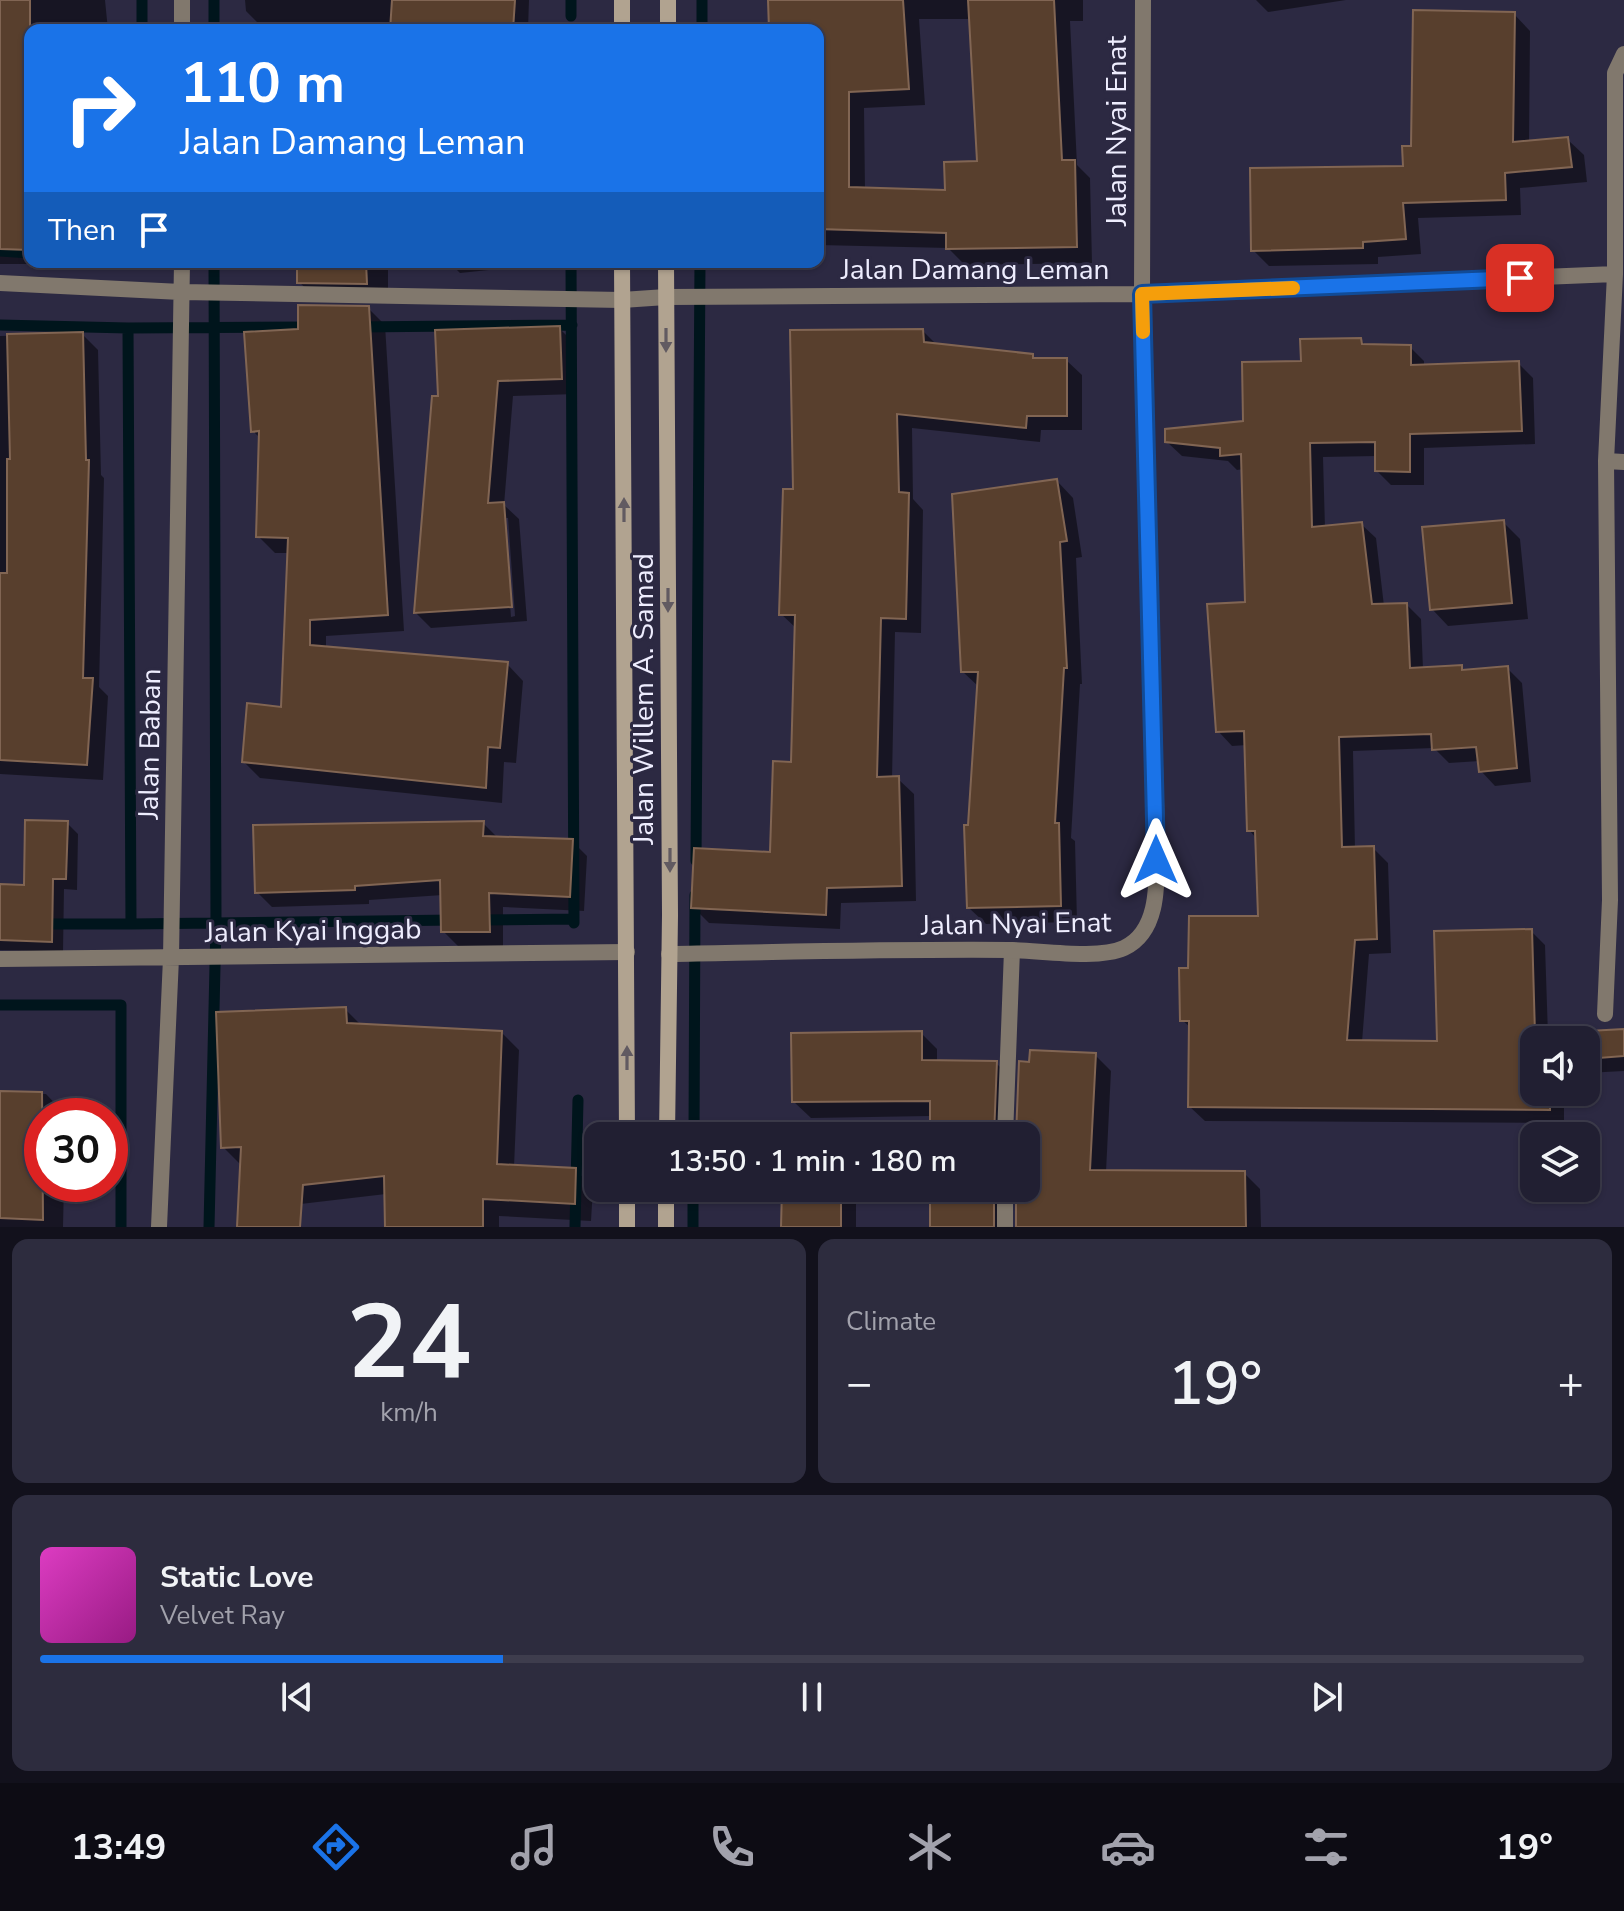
<!DOCTYPE html>
<meta charset="utf-8">
<style>
body{margin:0;font-family:"Nunito Sans",sans-serif;background:#2d2c3e;color:#f1f3f6;height:100vh;display:flex;flex-direction:column;font-size:30px;white-space:nowrap}
*{box-sizing:border-box;margin:0}
p{font-size:26px;color:#a2a2ac}
.icon{flex:none;width:44px;height:44px;fill:none;stroke:currentColor;stroke-width:2;stroke-linecap:round;stroke-linejoin:round}
.map{position:relative;height:1227px;overflow:hidden}
.drawer{display:flex;flex-direction:column;gap:12px;padding:12px;background:#12111c;flex:1}
.drawer>*{flex:none}
.top-card{position:absolute;left:24px;top:24px;width:800px;height:244px;border-radius:16px;box-shadow:0 2px 6px #0004,0 0 0 2px #3e3d4d;background:#1a73e8;color:#fff;overflow:hidden}
.buttons{position:absolute;left:1520px;top:1026px;display:grid;gap:16px}
.buttons a{display:grid;place-items:center;width:80px;height:80px;border-radius:16px;background:#211f32;box-shadow:0 2px 6px #0004,0 0 0 2px #3e3d4d;font-size:40px}
.speed{position:absolute;left:24px;top:1098px;display:flex;gap:16px;font-size:40px;font-weight:700;text-align:center}
.speed>*{display:grid;place-content:center;width:104px;height:104px;border-radius:50%;background:#211f32;box-shadow:0 2px 6px #0004,0 0 0 2px #3e3d4d;line-height:1}
.speed .limit{border:12px solid #d22;background:#fff;color:#111}
.pin{position:absolute;display:grid;place-items:center;width:68px;height:68px;color:#fff;margin:-34px;border-radius:16px;box-shadow:0 4px 12px #0006}
.me{position:absolute;width:88px;margin:-44px;rotate:0deg;stroke-linejoin:round;filter:drop-shadow(0 0 6px #0008)}
.turn{display:flex;align-items:center;gap:28px;height:168px;padding:0 24px;font-size:36px}
.turn .icon{width:104px;height:104px;stroke-width:2.5}
.turn b{display:block;font-size:56px;line-height:68px}
.then{display:flex;align-items:center;height:76px;padding:0 24px;background:#0003;gap:16px;font-size:30px}
.big{font-size:60px;font-weight:600;line-height:1.1}
.drawer .widget{flex:1;display:flex;flex-direction:column;justify-content:center;gap:12px;min-width:0;padding:0 28px;border-radius:16px;background:#2d2c3e}
.drawer .dial{align-items:center;gap:0}
.dial b{font-size:104px;line-height:1}
.song{display:flex;align-items:center;gap:24px}
.cover{width:96px;height:96px;border-radius:12px;background:linear-gradient(135deg,hsl(310 70% 55%),hsl(310 70% 35%))}
.played{height:8px;border-radius:4px;background:linear-gradient(90deg,#1a73e8 30%,#3e3d4d 30%)}
.keys{display:flex;justify-content:space-around;direction:ltr}
.heat{display:flex;justify-content:space-between;align-items:center;font-size:44px;direction:ltr}
.drawer .tiles{flex:1;display:grid;gap:12px;grid-template-columns:1fr 1fr}
.widget:last-child{grid-column:span 2}
.trip{position:absolute;left:584px;top:1122px;width:456px;height:80px;border-radius:16px;background:#211f32;box-shadow:0 2px 6px #0004,0 0 0 2px #3e3d4d;font-weight:600;line-height:80px;text-align:center}
.tab-bar{display:flex;height:128px;justify-content:space-around;align-items:center;background:#0d0c14;color:#a2a2ac}
.tab-bar .icon{width:56px;height:56px}
.tab-bar .on{color:#1a73e8}
.tab-bar b{font-size:36px;color:#f1f3f6}
.map>svg:first-child{display:block}
</style>
<div class="map">
<svg width="1624" height="1227" viewBox="0 0 1624 1227">
<rect width="100%" height="100%" fill="#2c2942"/>
<path fill="#0007" fill-rule="evenodd" d="M 0,0 L 105,0 L 108,30 L 30,30 L 30,262 L 135,262 L 135,267 L 33,269 L 28,264 L 0,264 Z
M 245,0 L 529,0 L 528,30 L 273,30 L 273,25 L 260,25 L 246,11 Z
M 770,0 L 1083,0 L 1083,21 L 1070,21 L 1077,165 L 1090,178 L 1092,263 L 965,265 L 948,248 L 818,245 L 818,30 L 771,30 ZM 919,19 L 971,19 L 979,163 L 947,192 L 865,190 L 864,108 L 925,105 Z
M 1256,0 L 1346,0 L 1268,12 Z
M 1514,14 L 1530,31 L 1529,143 L 1567,139 L 1584,155 L 1587,182 L 1520,188 L 1521,215 L 1418,218 L 1421,254 L 1378,257 L 1378,264 L 1269,266 L 1253,250 L 1405,167 Z
M 299,262 L 388,262 L 388,295 L 313,295 L 299,282 Z
M 449,262 L 516,262 L 516,267 L 460,273 Z
M 368,308 L 385,325 L 404,631 L 326,636 L 326,648 L 507,664 L 523,681 L 516,763 L 504,762 L 502,803 L 260,778 L 244,762 L 283,709 L 289,553 L 275,553 L 258,536 L 261,439 L 253,431 L 300,331 Z
M 559,328 L 575,344 L 577,394 L 513,396 L 504,505 L 519,519 L 527,621 L 431,628 L 416,613 L 440,398 ZM 504,518 L 508,518 L 515,616 L 511,617 Z
M 923,331 L 937,345 L 1032,356 L 1037,360 L 1066,360 L 1082,375 L 1082,430 L 1041,430 L 1040,442 L 912,428 L 913,499 L 923,510 L 921,633 L 895,632 L 892,779 L 898,779 L 914,794 L 916,901 L 841,903 L 840,929 L 709,923 L 693,907 L 772,854 L 793,764 L 797,629 L 781,614 L 795,491 Z
M 82,334 L 98,350 L 101,475 L 104,478 L 99,687 L 108,696 L 103,780 L 0,774 L 0,336 Z
M 1361,340 L 1366,346 L 1410,347 L 1424,361 L 1424,366 L 1518,363 L 1533,378 L 1535,444 L 1424,448 L 1424,485 L 1391,485 L 1377,471 L 1377,456 L 1323,457 L 1325,528 L 1361,524 L 1376,538 L 1384,606 L 1407,605 L 1421,619 L 1423,669 L 1461,667 L 1467,672 L 1507,668 L 1522,683 L 1531,782 L 1495,786 L 1481,771 L 1480,761 L 1449,763 L 1434,748 L 1353,751 L 1355,849 L 1373,848 L 1388,863 L 1391,953 L 1369,954 L 1362,1042 L 1439,1043 L 1531,931 L 1545,945 L 1548,1035 L 1624,1031 L 1624,1071 L 1586,1073 L 1586,1040 L 1534,1040 L 1534,1092 L 1564,1092 L 1564,1123 L 1205,1121 L 1190,1107 L 1191,1028 L 1182,1020 L 1190,970 L 1260,918 L 1257,839 L 1249,830 L 1247,745 L 1232,746 L 1218,731 L 1247,604 L 1244,469 L 1237,470 L 1228,461 L 1182,456 L 1167,442 L 1245,423 L 1303,363 Z
M 1057,481 L 1073,498 L 1082,557 L 1076,558 L 1082,684 L 1080,684 L 1071,838 L 1075,841 L 1077,922 L 986,924 L 969,908 L 970,827 L 979,687 L 963,672 Z
M 1503,522 L 1520,539 L 1528,619 L 1448,626 L 1432,609 Z
M 67,823 L 78,834 L 77,890 L 64,889 L 63,952 L 0,950 L 0,886 L 26,887 Z
M 483,823 L 498,838 L 572,841 L 587,856 L 584,911 L 503,907 L 503,946 L 458,946 L 443,931 L 443,895 L 369,900 L 369,904 L 272,907 L 257,892 Z
M 345,1009 L 362,1026 L 502,1033 L 519,1050 L 514,1167 L 576,1170 L 593,1188 L 591,1221 L 499,1216 L 499,1227 L 387,1227 L 386,1194 L 258,1209 L 240,1164 L 223,1147 Z
M 921,1033 L 937,1049 L 937,1062 L 996,1063 L 1012,1079 L 1010,1136 L 932,1136 L 932,1116 L 811,1118 L 794,1102 Z
M 1095,1055 L 1111,1071 L 1106,1172 L 1244,1173 L 1260,1189 L 1261,1227 L 1018,1227 L 1018,1195 L 1011,1198 L 1010,1227 L 932,1227 L 932,1188 L 1026,1188 L 1026,1136 L 1018,1136 Z
M 0,1093 L 46,1094 L 66,1115 L 42,1116 L 42,1184 L 64,1184 L 63,1227 L 0,1227 Z
M 784,1188 L 851,1188 L 856,1193 L 856,1227 L 783,1227 Z"/>
<g fill="none" stroke-linecap="round" stroke-linejoin="round">
<path stroke="#00151c" stroke-width="11" d="M 142,0 L 142,30
M 214,0 L 214,30
M 571,0 L 571,16
M 702,30 L 702,0
M 0,251 L 30,253
M 571,262 L 574,923
M 0,325 L 128,328 L 131,924 L 39,924
M 356,327 L 572,325
M 128,328 L 311,327
M 696,861 L 700,262
M 476,920 L 574,919
M 131,924 L 455,920
M 0,1005 L 121,1005 L 121,1227
M 694,1136 L 695,895
M 209,1227 L 216,923 L 214,262
M 575,1227 L 578,1100
M 693,1227 L 693,1188"/>
</g>
<path fill="#583f2d" stroke="#816553" stroke-width="2" d="M 0,0 L 30,0 L 30,250 L 0,249 Z
M 392,0 L 515,0 L 513,30 L 390,30 Z
M 768,0 L 903,0 L 909,89 L 849,92 L 849,187 L 945,190 L 944,162 L 977,161 L 968,0 L 1054,0 L 1062,160 L 1075,160 L 1077,247 L 946,249 L 946,233 L 818,229 L 818,30 L 769,30 Z
M 1413,10 L 1515,12 L 1513,142 L 1568,137 L 1572,167 L 1505,173 L 1506,200 L 1403,203 L 1406,239 L 1363,242 L 1363,248 L 1251,251 L 1250,168 L 1403,166 L 1402,146 L 1411,146 Z
M 297,262 L 366,262 L 367,284 L 297,283 Z
M 298,305 L 369,306 L 388,615 L 310,620 L 310,645 L 508,662 L 500,748 L 488,747 L 486,788 L 242,762 L 247,703 L 281,707 L 288,538 L 256,537 L 259,431 L 251,432 L 244,332 L 298,329 Z
M 560,326 L 562,379 L 498,381 L 488,503 L 504,502 L 512,607 L 414,613 L 432,396 L 438,396 L 435,330 Z
M 923,329 L 924,342 L 1033,354 L 1033,358 L 1067,358 L 1067,416 L 1027,416 L 1026,428 L 897,414 L 899,492 L 909,493 L 906,619 L 881,618 L 877,777 L 899,776 L 902,886 L 827,888 L 826,915 L 691,908 L 694,848 L 770,852 L 773,761 L 791,762 L 795,615 L 779,615 L 783,489 L 793,489 L 790,330 Z
M 83,332 L 86,460 L 89,460 L 83,678 L 93,678 L 87,765 L 0,760 L 0,573 L 7,573 L 7,459 L 10,459 L 7,334 Z
M 1361,338 L 1362,344 L 1411,345 L 1411,365 L 1519,361 L 1522,431 L 1410,434 L 1410,472 L 1375,471 L 1375,442 L 1310,443 L 1312,527 L 1362,522 L 1372,604 L 1407,603 L 1410,668 L 1462,665 L 1462,670 L 1508,666 L 1517,768 L 1479,772 L 1476,747 L 1432,750 L 1431,734 L 1339,737 L 1342,847 L 1374,846 L 1377,939 L 1355,940 L 1347,1040 L 1437,1041 L 1434,931 L 1532,929 L 1535,1034 L 1624,1029 L 1624,1056 L 1586,1059 L 1586,1040 L 1534,1040 L 1534,1092 L 1550,1092 L 1550,1110 L 1188,1107 L 1189,1021 L 1180,1021 L 1179,968 L 1188,968 L 1189,916 L 1258,916 L 1255,831 L 1247,831 L 1244,731 L 1216,732 L 1207,604 L 1245,602 L 1241,454 L 1220,456 L 1220,448 L 1165,442 L 1165,429 L 1243,421 L 1242,362 L 1301,361 L 1300,339 Z
M 1057,479 L 1067,541 L 1060,542 L 1067,668 L 1064,668 L 1055,823 L 1059,823 L 1061,906 L 967,908 L 964,825 L 968,825 L 978,672 L 961,672 L 952,494 Z
M 1504,520 L 1512,603 L 1430,610 L 1422,527 Z
M 25,820 L 68,821 L 66,879 L 53,879 L 52,942 L 0,940 L 0,884 L 24,885 Z
M 484,821 L 483,836 L 573,839 L 570,897 L 489,893 L 490,932 L 441,932 L 440,880 L 355,886 L 355,890 L 255,893 L 253,825 Z
M 346,1007 L 347,1023 L 502,1031 L 497,1164 L 576,1168 L 575,1204 L 483,1199 L 483,1227 L 385,1227 L 384,1176 L 303,1185 L 300,1227 L 237,1227 L 241,1147 L 221,1148 L 216,1012 Z
M 922,1031 L 922,1060 L 997,1061 L 994,1136 L 930,1136 L 930,1101 L 792,1102 L 791,1033 Z
M 1030,1050 L 1096,1053 L 1090,1170 L 1245,1171 L 1246,1227 L 1016,1227 L 1016,1188 L 1026,1188 L 1026,1136 L 1016,1136 L 1019,1061 L 1029,1062 Z
M 0,1091 L 42,1092 L 43,1220 L 0,1218 Z
M 782,1188 L 841,1188 L 841,1227 L 781,1227 Z
M 930,1188 L 994,1188 L 994,1227 L 930,1227 Z"/>
<g fill="none" stroke-linecap="round" stroke-linejoin="round">
<path stroke="#81786d" stroke-width="16" d="M 1005,1136 L 1012,950
M 1005,1227 L 1005,1188"/>
<path stroke="#81786d" stroke-width="16" d="M 182,30 L 182,0
M 0,283 L 181,292 L 622,300 L 666,297 L 1142,294 L 1615,274
M 1606,461 L 1624,462
M 669,954 C 782,952 896,949 1009,950 C 1038,950 1098,960 1124,948 C 1163,930 1156,873 1157,838 L 1142,294 L 1143,0
M 0,959 L 627,952
M 1605,1014 L 1610,900 L 1606,461 L 1615,274 L 1615,73 L 1624,54
M 159,1227 L 171,958 L 182,262"/>
<path stroke="#b1a390" stroke-width="16" d="M 622,0 L 622,30
M 668,30 L 668,0
M 622,262 L 627,1136
M 666,262 L 670,915 L 667,1136
M 627,1227 L 627,1188
M 666,1227 L 666,1188"/>
</g>
<defs><path id="oneway-solid" d="M-6-.8H1V-3.2L6.5 0L1 3.2V.8H-6Z" transform="scale(2)"/></defs>
<g fill="#615a61">
<use href="#oneway-solid" transform="translate(666 340) rotate(90)"/>
<use href="#oneway-solid" transform="translate(624 510) rotate(-90)"/>
<use href="#oneway-solid" transform="translate(668 600) rotate(90)"/>
<use href="#oneway-solid" transform="translate(670 860) rotate(90)"/>
<use href="#oneway-solid" transform="translate(627 1058) rotate(-90)"/>
</g>
<g fill="none" stroke-linecap="round" stroke-linejoin="round">
<defs>
<path id="route" d="M 1156,860 L 1142,294 L 1520,278"/>
</defs>
<use href="#route" stroke="#114b97" stroke-width="20"/>
<use href="#route" stroke="#1a73e8" stroke-width="14"/>
<path stroke="#f59e0b" stroke-width="14" d="M 1143,332 L 1142,294 L 1293,288"/>
</g>
<g text-anchor="middle" stroke-width="6" stroke-linejoin="round" paint-order="stroke">
<g font-size="28" fill="#eeedfe" stroke="#2c2942">
<text transform="translate(1116 131) rotate(-90)" y="10">Jalan Nyai Enat</text>
<text x="975" y="279">Jalan Damang Leman</text>
<text transform="translate(643 699) rotate(-90)" y="10">Jalan Willem A. Samad</text>
<text transform="translate(149 744) rotate(-89)" y="10">Jalan Baban</text>
<text transform="translate(1016 923) rotate(-1)" y="10">Jalan Nyai Enat</text>
<text transform="translate(313 930) rotate(-1)" y="10">Jalan Kyai Inggab</text>
</g>
</g>
</svg>
<div class="buttons">
<a><svg class="icon" aria-label="sound" viewBox="0 0 24 24"><path d="M4 9h4l5-4v14l-5-4H4zM17 9q2 3 0 6"/></svg></a>
<a><svg class="icon" aria-label="layers" viewBox="0 0 24 24"><path d="M12 4l9 5-9 5-9-5zM3 14l9 5 9-5"/></svg></a>
</div>
<div class="speed"><div class="limit">30</div></div>
<div class="pin" style="left:1520px;top:278px;background:#d93025"><svg class="icon" aria-label="arrive" viewBox="0 0 24 24"><path d="M6 21V4h12l-3 4 3 4H6"/></svg></div>
<svg class="me" style="left:1156px;top:860px" viewBox="-20 -20 40 40"><path d="M0-17L14 15 0 8-14 15z" fill="#1a73e8" stroke="#fff" stroke-width="4"/></svg>
<div class="trip">13:50 · 1 min · 180 m</div>
<div class="top-card">
<div class="turn"><svg class="icon" aria-label="right" viewBox="0 0 24 24"><path d="M7 20v-9h11M14 6l5 5-5 5"/></svg><div><b>110 m</b>Jalan Damang Leman</div></div>
<div class="then">Then<svg class="icon" aria-label="arrive" viewBox="0 0 24 24"><path d="M6 21V4h12l-3 4 3 4H6"/></svg></div>
</div>
</div>
<section class="drawer">
<div class="tiles">
<div class="widget dial"><b>24</b><p>km/h</p></div>
<div class="widget"><p>Climate</p>
<div class="heat"><a>−</a><b class="big">19°</b><a>+</a></div>
</div>
<div class="widget">
<div class="song"><i class="cover"></i><div><b>Static Love</b><p>Velvet Ray</p></div></div>
<div class="played"></div>
<div class="keys"><svg class="icon" aria-label="previous" viewBox="0 0 24 24"><path d="M18 5L8 12l10 7zM5 5v14"/></svg><svg class="icon" aria-label="pause" viewBox="0 0 24 24"><path d="M8 5v14M16 5v14"/></svg><svg class="icon" aria-label="next" viewBox="0 0 24 24"><path d="M6 5l10 7-10 7zM19 5v14"/></svg></div>
</div>
</div>
</section>
<nav class="tab-bar">
<b>13:49</b>
<svg class="icon on" aria-label="directions" viewBox="0 0 24 24"><path d="M12 3l9 9-9 9-9-9zM9 14v-3h6M13 9l2 2-2 2"/></svg>
<svg class="icon" aria-label="music" viewBox="0 0 24 24"><path d="M9 18V5l10-2v13"/><circle cx="6" cy="18" r="3"/><circle cx="16" cy="16" r="3"/></svg>
<svg class="icon" aria-label="phone" viewBox="0 0 24 24"><path d="M5 4h4l2 5-3 2q2 4 5 5l2-3 5 2v4C11 20 4 13 5 4z"/></svg>
<svg class="icon" aria-label="climate" viewBox="0 0 24 24"><path d="M12 3v18M4 7l16 10M4 17L20 7"/></svg>
<svg class="icon" aria-label="car" viewBox="0 0 24 24"><path d="M5 17H2v-5l4-1 3-4h7l3 4 3 1v5h-3M9 17h6M6 11h13"/><circle cx="7" cy="17" r="2"/><circle cx="17" cy="17" r="2"/></svg>
<svg class="icon" aria-label="filters" viewBox="0 0 24 24"><path d="M4 7h16M4 17h16"/><circle cx="9" cy="7" r="2"/><circle cx="15" cy="17" r="2"/></svg>
<b>19°</b>
</nav>
